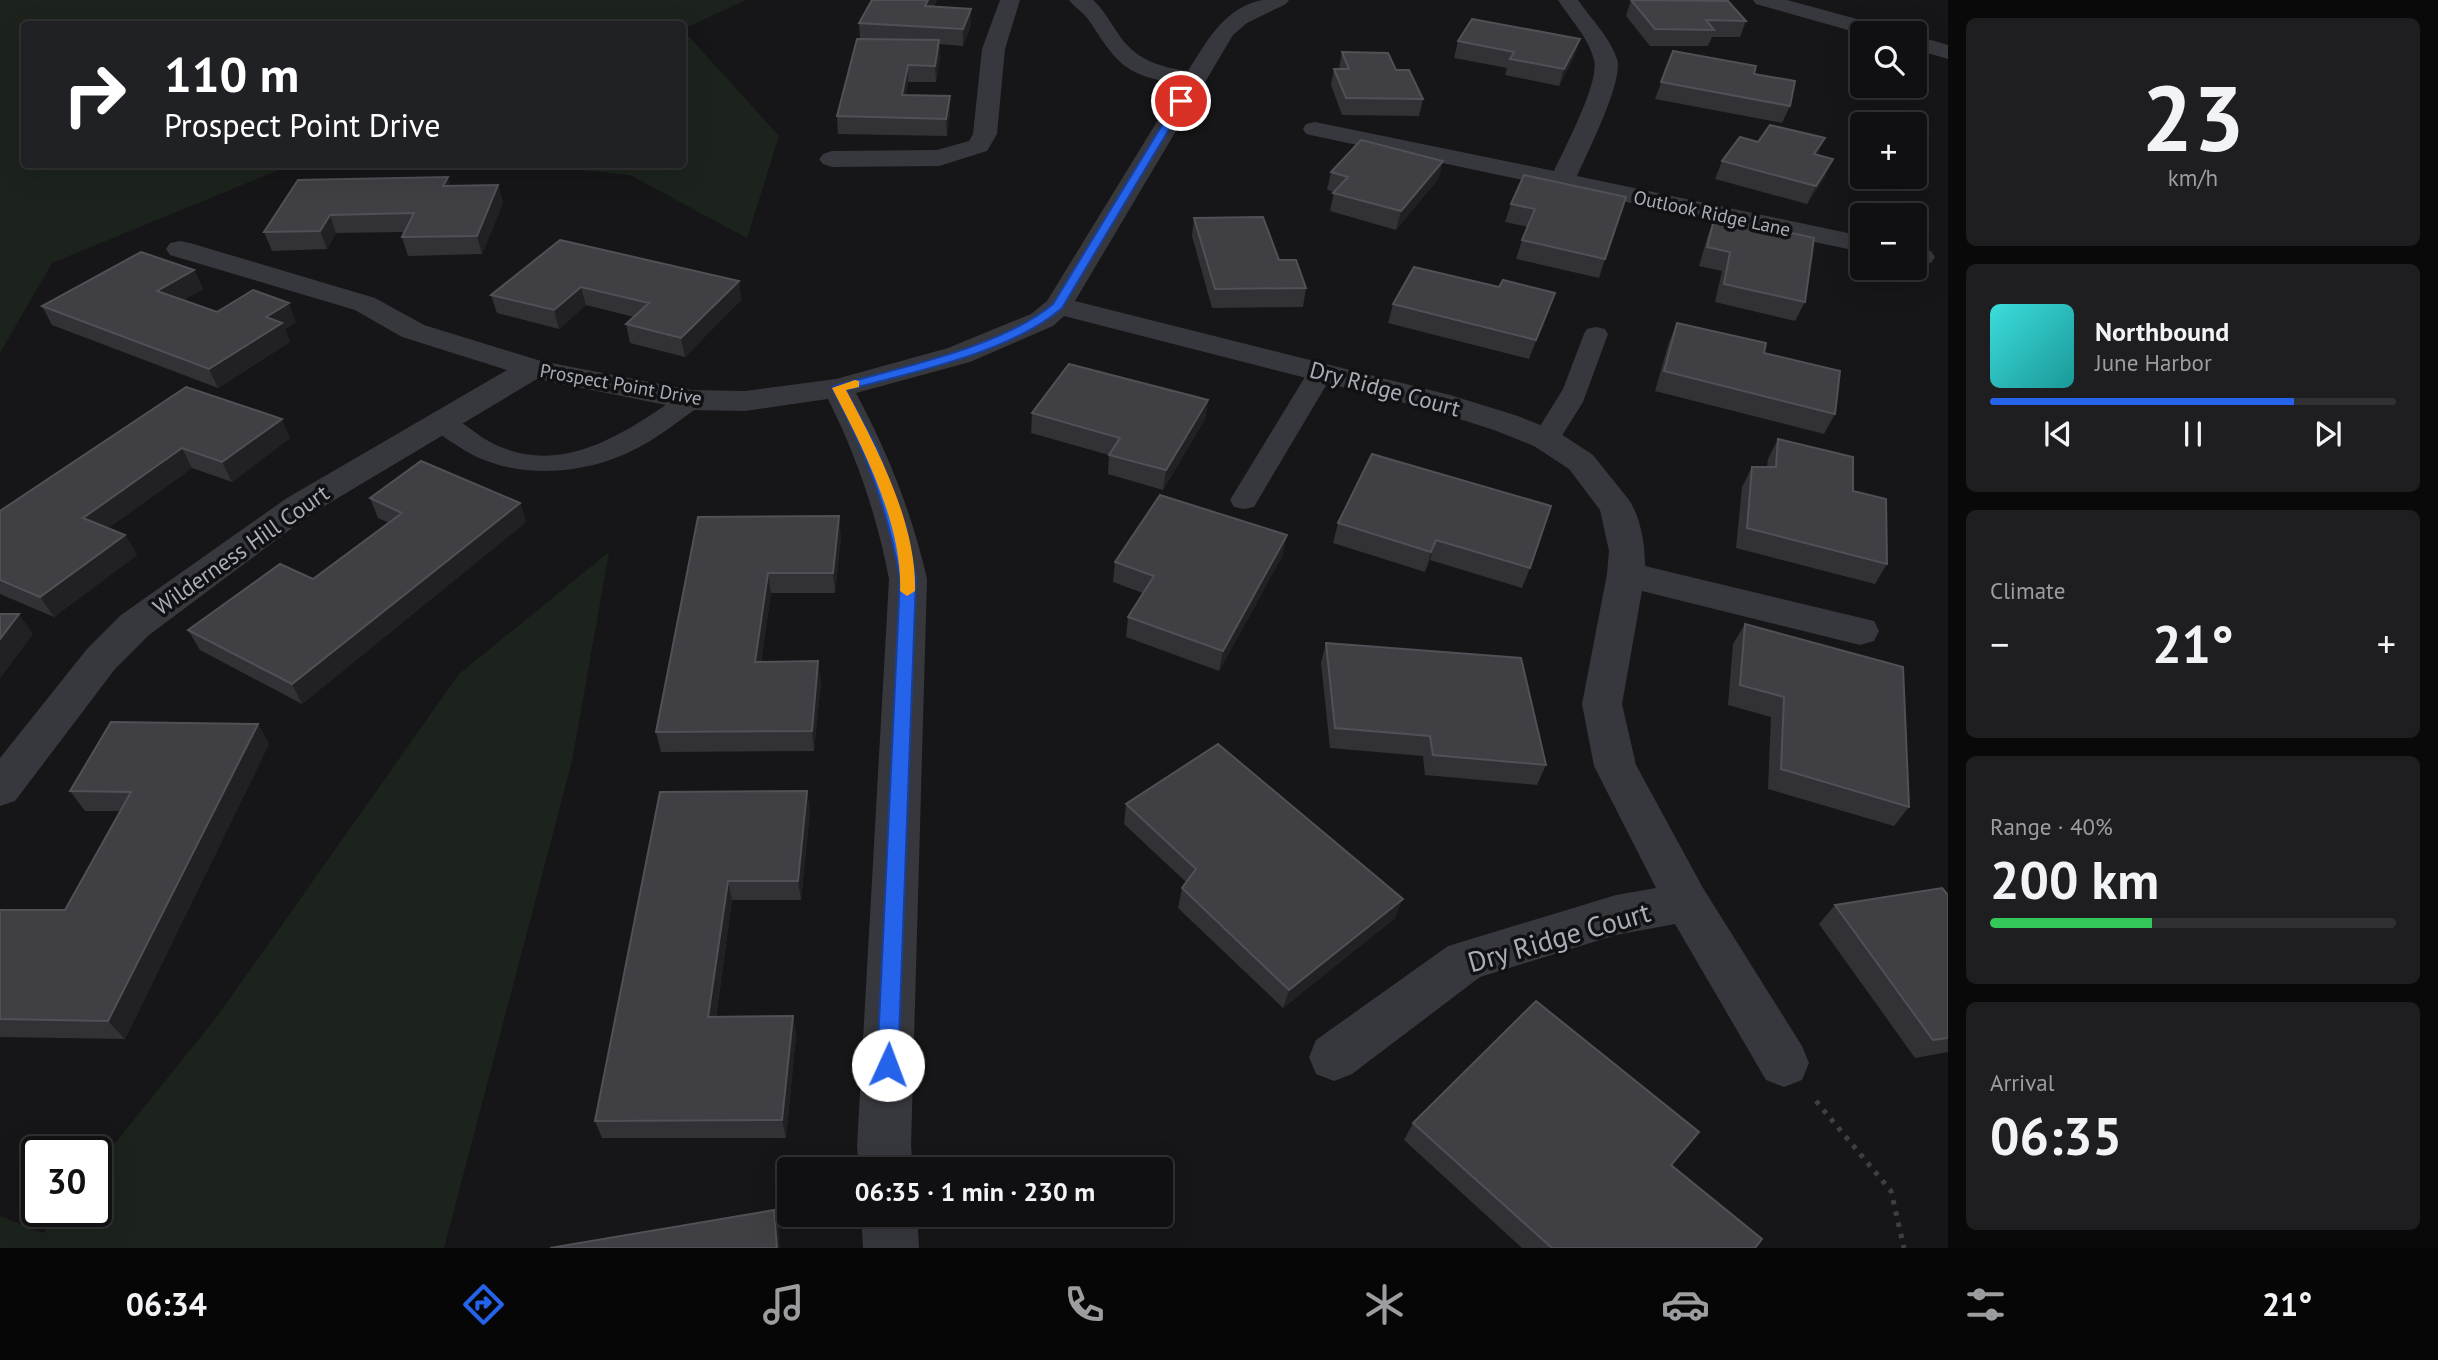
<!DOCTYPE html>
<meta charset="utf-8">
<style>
body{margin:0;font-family:"PT Sans",sans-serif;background:#1e1e20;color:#f1f3f6;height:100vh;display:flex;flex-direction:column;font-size:26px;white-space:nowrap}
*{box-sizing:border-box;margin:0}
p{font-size:23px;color:#9c9d9f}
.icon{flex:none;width:38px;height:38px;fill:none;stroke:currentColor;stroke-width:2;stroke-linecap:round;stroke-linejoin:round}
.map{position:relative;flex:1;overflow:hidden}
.details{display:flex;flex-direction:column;gap:18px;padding:18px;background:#09090a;width:490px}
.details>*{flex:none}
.hud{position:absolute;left:21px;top:21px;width:665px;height:147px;border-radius:7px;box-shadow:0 7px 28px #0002,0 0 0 2px #303032;background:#202124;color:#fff;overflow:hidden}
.controls{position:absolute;left:1850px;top:21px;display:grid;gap:14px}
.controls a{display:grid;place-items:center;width:77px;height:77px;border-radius:7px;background:#101012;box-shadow:0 7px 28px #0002,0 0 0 2px #303032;font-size:35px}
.speed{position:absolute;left:21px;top:1136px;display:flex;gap:14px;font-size:35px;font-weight:700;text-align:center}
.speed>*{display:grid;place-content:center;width:91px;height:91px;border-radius:50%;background:#101012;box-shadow:0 7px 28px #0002,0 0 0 2px #303032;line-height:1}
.speed .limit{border:4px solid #111;border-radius:10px;background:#fff;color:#111}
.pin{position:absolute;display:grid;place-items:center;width:60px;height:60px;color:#fff;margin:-30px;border:4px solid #fff;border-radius:50%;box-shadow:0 2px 7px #0007}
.me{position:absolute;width:77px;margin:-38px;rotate:2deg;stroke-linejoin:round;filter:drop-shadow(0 0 5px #0008)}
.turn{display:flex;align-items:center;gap:24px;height:147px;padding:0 28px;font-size:32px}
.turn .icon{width:91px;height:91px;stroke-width:2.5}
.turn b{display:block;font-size:49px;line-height:60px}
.big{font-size:52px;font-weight:800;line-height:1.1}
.details .card{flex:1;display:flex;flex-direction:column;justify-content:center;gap:10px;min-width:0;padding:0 24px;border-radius:10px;background:#1e1e20}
.details .dial{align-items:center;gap:0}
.dial b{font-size:91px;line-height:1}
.song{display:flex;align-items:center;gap:21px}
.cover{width:84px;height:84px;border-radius:10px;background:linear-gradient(135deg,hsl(180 70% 55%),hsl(180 70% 35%))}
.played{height:7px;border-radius:4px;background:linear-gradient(90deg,#2563eb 75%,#303032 75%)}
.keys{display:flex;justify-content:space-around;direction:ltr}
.heat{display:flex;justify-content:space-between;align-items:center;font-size:38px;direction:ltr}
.charge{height:10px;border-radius:5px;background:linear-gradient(90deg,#34c759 40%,#303032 0)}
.trip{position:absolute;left:777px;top:1157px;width:396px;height:70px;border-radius:7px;background:#101012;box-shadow:0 7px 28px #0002,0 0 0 2px #303032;font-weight:800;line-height:70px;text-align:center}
.menu{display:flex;height:112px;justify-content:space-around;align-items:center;background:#060607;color:#9c9d9f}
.menu .icon{width:49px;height:49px}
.menu .active{color:#2563eb}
.menu b{font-size:32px;color:#f1f3f6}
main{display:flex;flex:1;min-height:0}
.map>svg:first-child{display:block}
</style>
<main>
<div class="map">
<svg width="1948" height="1248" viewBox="0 0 1948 1248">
<rect width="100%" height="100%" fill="#161618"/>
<path fill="#1c231d" d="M 0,0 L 746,0 L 683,29 L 682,24 L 24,24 L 24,164 L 291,165 L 52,263 L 0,353 Z
M 683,30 L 779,136 L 747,238 L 630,175 L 533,165 L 682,164 Z
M 609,552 L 572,761 L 444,1248 L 0,1248 L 0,1216 L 43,1233 L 61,1211 L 96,1211 L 96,1167 L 219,1014 L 459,674 Z"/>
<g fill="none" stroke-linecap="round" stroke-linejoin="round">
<path stroke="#3d3f44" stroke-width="5" stroke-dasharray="4.5 7" stroke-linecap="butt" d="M 1816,1101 L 1891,1191 L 1904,1248"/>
<path fill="#37383d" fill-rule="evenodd" d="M 1596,327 L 1605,329 L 1608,334 L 1583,402 L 1556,445 L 1546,447 L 1536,445 L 1532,439 L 1563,389 L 1584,334 L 1587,329 Z
M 1321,364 L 1330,367 L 1334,372 L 1258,500 L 1254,507 L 1244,509 L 1234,507 L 1230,500 L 1308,372 L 1312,367 Z
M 691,392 L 700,394 L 704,400 L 700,406 C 681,419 663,434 643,445 C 591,475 517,482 464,450 C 452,442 435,433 427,421 L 431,415 C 451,410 466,427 483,438 C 556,482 622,435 682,394 Z"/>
<path fill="#37383d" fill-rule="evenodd" d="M 1000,0 L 1020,0 L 1005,49 L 997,134 L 987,151 L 939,166 L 832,167 L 823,164 L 819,159 L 823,154 L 832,151 L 937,150 L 969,141 L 973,134 L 982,49 Z
M 1069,0 L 1093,0 C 1103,9 1109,20 1117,32 C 1134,59 1158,67 1188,71 C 1207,41 1224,8 1262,0 C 1270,0 1281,0 1289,0 L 1286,4 L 1247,23 L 1233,35 L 1075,301 L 1450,395 L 1518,416 L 1558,432 L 1593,455 L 1629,500 C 1641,518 1645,545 1645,566 L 1874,621 L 1879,631 L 1874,641 L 1860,645 L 1642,591 L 1622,704 L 1636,765 L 1703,888 L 1802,1046 L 1809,1063 L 1802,1080 L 1784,1087 L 1766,1080 L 1675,924 L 1616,935 L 1480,977 L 1352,1074 L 1334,1081 L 1316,1074 L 1309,1057 L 1316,1040 L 1448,946 L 1616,895 L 1656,888 L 1594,766 L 1582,704 L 1607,574 L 1609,551 L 1600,510 L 1569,469 L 1534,446 L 1494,430 L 1428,409 L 1064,316 L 1053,326 L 970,362 L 856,393 C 888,453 912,513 927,579 L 911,1146 L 913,1169 L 859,1169 L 857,1146 L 889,579 C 877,516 857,457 828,399 L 745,411 L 691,410 L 537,379 L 311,514 L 149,635 L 115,669 L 15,801 L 0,806 L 0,758 L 87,649 L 121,615 L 287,498 L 507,370 L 402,337 L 355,310 L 170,255 L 166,249 L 170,243 L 180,241 L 190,243 L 375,298 L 424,325 L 541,361 L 691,390 L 745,391 L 836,379 L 948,348 L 1031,314 L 1047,301 L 1180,84 C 1123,75 1118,64 1088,19 C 1082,11 1074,7 1069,0 Z
M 1558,0 L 1578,0 C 1591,19 1610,37 1617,59 C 1624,81 1587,153 1577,176 L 1862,236 L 1862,252 L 1315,136 L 1306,134 L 1303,129 L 1306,124 L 1315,122 L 1554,171 C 1564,149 1600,82 1594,60 C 1589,38 1570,19 1558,0 Z
M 1753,0 L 1787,0 L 1890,28 L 1893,33 L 1862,34 L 1756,4 Z
M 1914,35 L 1948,45 L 1948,59 L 1914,49 Z
M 1914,247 L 1931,251 L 1935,257 L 1931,263 L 1914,264 Z
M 861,1214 L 917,1214 L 919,1248 L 863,1248 Z"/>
</g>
<path fill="#323236" d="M 872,0 L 937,0 L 933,7 L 971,9 L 971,25 L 963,46 L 939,44 L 940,57 L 936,82 L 908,82 L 906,95 L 950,113 L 947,136 L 838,134 L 837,116 L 860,39 L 859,23 Z
M 1631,0 L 1746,21 L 1740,37 L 1712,37 L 1708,46 L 1650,46 L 1626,16 Z
M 1458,41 L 1575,55 L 1559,86 L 1505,75 L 1507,68 L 1454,58 Z
M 1673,51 L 1754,74 L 1790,106 L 1782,123 L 1655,99 Z
M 1342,52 L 1396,70 L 1423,99 L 1419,116 L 1342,115 L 1331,85 L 1334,69 L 1339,69 Z
M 1758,142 L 1818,155 L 1825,177 L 1807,204 L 1715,179 L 1722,161 Z
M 1443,161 L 1438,179 L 1396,230 L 1330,211 L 1334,192 L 1327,190 L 1331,172 Z
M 1524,175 L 1605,259 L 1599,278 L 1516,259 L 1522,240 L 1528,227 L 1505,222 L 1511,204 Z
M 448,177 L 450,186 L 498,185 L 503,203 L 482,254 L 408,256 L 402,237 L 404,232 L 336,233 L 327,249 L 272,251 L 264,232 Z
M 1715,216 L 1805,302 L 1795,321 L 1715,302 L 1722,271 L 1699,266 L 1708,235 Z
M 1194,218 L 1279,260 L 1306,288 L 1303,307 L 1212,308 L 1192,236 Z
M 560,240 L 739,281 L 741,300 L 685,357 L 630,343 L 626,324 L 634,317 L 586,305 L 559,329 L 497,313 L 491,295 Z
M 194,270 L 203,289 L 183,300 L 217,312 L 296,322 L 285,329 L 290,342 L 218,388 L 52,325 L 42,306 Z
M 1499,287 L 1555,293 L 1529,359 L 1388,323 L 1393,304 Z
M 1677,323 L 1764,353 L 1835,414 L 1824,434 L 1655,391 L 1669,342 Z
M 186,387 L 290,438 L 232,482 L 192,468 L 108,528 L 125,535 L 137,555 L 54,617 L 0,594 L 0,511 Z
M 1208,400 L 1205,419 L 1163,490 L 1108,474 L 1109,455 L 1031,433 L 1032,413 Z
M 1778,439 L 1853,491 L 1887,564 L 1875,584 L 1736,548 L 1742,487 L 1752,467 L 1767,467 L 1768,459 Z
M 1372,454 L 1530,568 L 1522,588 L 1430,560 L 1425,572 L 1333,543 L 1338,523 Z
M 370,498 L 520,503 L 526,522 L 302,704 L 200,650 L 188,630 L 313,579 L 389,523 L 378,518 Z
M 698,517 L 841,536 L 835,593 L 771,593 L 761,662 L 821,681 L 814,751 L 661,752 L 656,732 Z
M 1283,555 L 1219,671 L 1126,637 L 1128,617 L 1143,593 L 1113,582 L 1115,562 Z
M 1745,624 L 1909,807 L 1894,826 L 1768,789 L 1771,717 L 1728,705 L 1733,644 Z
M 1326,643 L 1546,765 L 1537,785 L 1425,775 L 1423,756 L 1330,748 L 1321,663 Z
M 258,724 L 269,744 L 125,1039 L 0,1037 L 0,910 L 65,910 L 120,811 L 85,811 L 70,791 Z
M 807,791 L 810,811 L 801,900 L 732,900 L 716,1017 L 793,1016 L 796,1035 L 786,1138 L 602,1138 L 595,1121 L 660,792 Z
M 1126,804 L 1395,918 L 1283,1008 L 1178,908 L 1182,888 L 1186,882 L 1124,824 Z
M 1948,895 L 1948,1052 L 1915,1058 L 1819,924 L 1835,905 Z
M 1413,1123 L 1671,1165 L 1755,1248 L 1522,1248 L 1404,1140 Z"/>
<path fill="#212124" d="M 928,0 L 937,0 L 925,22 L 925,6 Z
M 971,9 L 971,25 L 963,46 L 963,29 Z
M 1580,39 L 1575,55 L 1559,86 L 1564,69 Z
M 939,40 L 940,57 L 936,82 L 935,66 Z
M 908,65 L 908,82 L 903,112 L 902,95 Z
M 950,96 L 950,113 L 947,136 L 946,119 Z
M 1825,138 L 1817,156 L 1814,154 Z
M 1833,159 L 1825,177 L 1807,204 L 1816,186 Z
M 1443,161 L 1438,179 L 1396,230 L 1401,211 Z
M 448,177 L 453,195 L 443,186 Z
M 498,185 L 503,203 L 482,254 L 477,236 Z
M 330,215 L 336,233 L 327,249 L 320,231 Z
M 194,270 L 203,289 L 166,310 L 157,291 Z
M 739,281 L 741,300 L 685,357 L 681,338 Z
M 581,287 L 586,305 L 559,329 L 554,310 Z
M 1555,293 L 1549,312 L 1529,359 L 1536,340 Z
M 289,303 L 296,322 L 285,329 L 290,342 L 218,388 L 209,369 L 266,317 Z
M 1208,400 L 1205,419 L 1163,490 L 1166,470 Z
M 282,419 L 290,438 L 232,482 L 222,462 Z
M 182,448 L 192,468 L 95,538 L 83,518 Z
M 520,503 L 526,522 L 302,704 L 292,684 Z
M 839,516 L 841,536 L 835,593 L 833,573 Z
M 125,535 L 137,555 L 54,617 L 40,597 Z
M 1287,535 L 1283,555 L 1219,671 L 1223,651 Z
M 1436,540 L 1430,560 L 1425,572 L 1431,552 Z
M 768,573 L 771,593 L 758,682 L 755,662 Z
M 19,614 L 33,634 L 0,679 L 0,639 Z
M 818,661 L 821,681 L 814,751 L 812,731 Z
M 258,724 L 269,744 L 125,1039 L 108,1021 Z
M 807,791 L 810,811 L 801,900 L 798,881 Z
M 728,881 L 732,900 L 713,1035 L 708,1017 Z
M 1403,899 L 1395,918 L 1283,1008 L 1289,990 Z
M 793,1016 L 796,1035 L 786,1138 L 782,1120 Z
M 774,1210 L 779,1227 L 780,1248 L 777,1248 Z"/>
<path fill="#3f3f44" stroke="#4f5156" stroke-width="2" d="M 872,0 L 928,0 L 925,6 L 971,9 L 963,29 L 859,23 Z
M 1631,0 L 1728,1 L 1746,21 L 1706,20 L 1714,30 L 1655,29 Z
M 1472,19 L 1580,39 L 1564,69 L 1510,59 L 1514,52 L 1458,41 Z
M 857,39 L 939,40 L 935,66 L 908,65 L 902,95 L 950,96 L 946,119 L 837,116 Z
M 1673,51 L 1756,66 L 1754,74 L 1795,81 L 1790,106 L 1661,82 Z
M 1342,52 L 1388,53 L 1396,70 L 1409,70 L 1423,99 L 1346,98 L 1334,69 L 1349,69 Z
M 1770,125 L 1825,138 L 1814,154 L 1833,159 L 1816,186 L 1722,161 L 1740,137 L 1758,142 Z
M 1361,140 L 1443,161 L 1401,211 L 1333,193 L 1348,177 L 1331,172 Z
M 1524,175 L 1626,197 L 1605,259 L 1522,240 L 1535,209 L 1511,204 Z
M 448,177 L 443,186 L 498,185 L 477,236 L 402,237 L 414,213 L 330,215 L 320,231 L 264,232 L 298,180 Z
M 1715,216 L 1814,238 L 1805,302 L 1724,284 L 1730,252 L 1707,247 Z
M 1263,217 L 1279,260 L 1296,260 L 1306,288 L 1215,289 L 1194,218 Z
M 560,240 L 739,281 L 681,338 L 626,324 L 649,303 L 581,287 L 554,310 L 491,295 Z
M 141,252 L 194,270 L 157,291 L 217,312 L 253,290 L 289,303 L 266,317 L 282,323 L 209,369 L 42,306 Z
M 1414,267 L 1499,287 L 1503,280 L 1555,293 L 1536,340 L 1393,304 Z
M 1677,323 L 1766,343 L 1764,353 L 1840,371 L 1835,414 L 1664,371 Z
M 1069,364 L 1208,400 L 1166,470 L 1109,455 L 1120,438 L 1032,413 Z
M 186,387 L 282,419 L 222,462 L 182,448 L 83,518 L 125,535 L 40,597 L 0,580 L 0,511 Z
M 1778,439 L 1853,457 L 1853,491 L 1886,499 L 1887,564 L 1747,528 L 1752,467 L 1776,467 Z
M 1372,454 L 1551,506 L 1530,568 L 1436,540 L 1431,552 L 1338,523 Z
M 421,461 L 520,503 L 292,684 L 188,630 L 280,564 L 313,579 L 402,513 L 370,498 Z
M 1160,495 L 1287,535 L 1223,651 L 1128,617 L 1154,576 L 1115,562 Z
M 839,516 L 833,573 L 768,573 L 755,662 L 818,661 L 812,731 L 656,732 L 698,517 Z
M 0,614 L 19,614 L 0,639 Z
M 1745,624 L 1903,667 L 1909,807 L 1781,769 L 1784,697 L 1740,685 Z
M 1326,643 L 1521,658 L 1546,765 L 1433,755 L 1430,736 L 1335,728 Z
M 111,722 L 258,724 L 108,1021 L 0,1019 L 0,910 L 65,910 L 131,792 L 70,791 Z
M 1218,744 L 1403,899 L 1289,990 L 1182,888 L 1196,869 L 1126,804 Z
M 807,791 L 798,881 L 728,881 L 708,1017 L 793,1016 L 782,1120 L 595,1121 L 660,792 Z
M 1942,888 L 1948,895 L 1948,1038 L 1933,1040 L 1835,905 Z
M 1536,1001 L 1699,1132 L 1671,1165 L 1762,1239 L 1755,1248 L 1552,1248 L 1413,1123 Z
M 774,1210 L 777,1248 L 550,1248 Z"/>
<path fill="#2563eb" stroke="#184099" stroke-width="2" d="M 1178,99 L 1186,101 L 1062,308 C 1012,352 911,373 846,390 L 877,448 L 906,527 L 916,579 L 898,1065 L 895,1072 L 888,1075 L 880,1072 L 877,1065 L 900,579 C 887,505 866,454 832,388 L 834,386 C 899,368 1002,347 1053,304 Z"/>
<path fill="#f59e0b" d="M 855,380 L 859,381 L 859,387 L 846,390 C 877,448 917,524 915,591 L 907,596 L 900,591 C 903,524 862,446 832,388 Z"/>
<g text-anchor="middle" stroke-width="7" stroke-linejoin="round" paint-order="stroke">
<g font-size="19" fill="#a8adb8" stroke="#111113">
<text transform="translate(1712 213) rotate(12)" y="7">Outlook Ridge Lane</text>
<text transform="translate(621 384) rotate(10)" y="7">Prospect Point Drive</text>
</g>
<g font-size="23" fill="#a8adb8" stroke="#111113">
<text transform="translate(1385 389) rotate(15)" y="8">Dry Ridge Court</text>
<text transform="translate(241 550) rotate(-35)" y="8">Wilderness Hill Court</text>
</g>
<g font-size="28" fill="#a8adb8" stroke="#111113">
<text transform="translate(1559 937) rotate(-16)" y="10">Dry Ridge Court</text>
</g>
</g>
</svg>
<div class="controls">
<a><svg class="icon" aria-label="search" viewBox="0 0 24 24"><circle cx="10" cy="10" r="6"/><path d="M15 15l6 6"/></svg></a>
<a>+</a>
<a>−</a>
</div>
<div class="speed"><div class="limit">30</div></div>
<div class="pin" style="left:1181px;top:101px;background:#d93025"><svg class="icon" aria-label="arrive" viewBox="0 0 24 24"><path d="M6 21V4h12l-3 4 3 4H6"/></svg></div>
<svg class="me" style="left:888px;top:1065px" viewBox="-20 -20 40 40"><circle r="19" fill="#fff"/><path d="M0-13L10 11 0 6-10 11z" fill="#2563eb"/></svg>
<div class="trip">06:35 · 1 min · 230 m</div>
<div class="hud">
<div class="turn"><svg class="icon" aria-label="right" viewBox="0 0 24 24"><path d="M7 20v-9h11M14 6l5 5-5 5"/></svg><div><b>110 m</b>Prospect Point Drive</div></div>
</div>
</div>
<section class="details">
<div class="card dial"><b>23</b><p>km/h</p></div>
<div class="card">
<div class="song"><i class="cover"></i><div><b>Northbound</b><p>June Harbor</p></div></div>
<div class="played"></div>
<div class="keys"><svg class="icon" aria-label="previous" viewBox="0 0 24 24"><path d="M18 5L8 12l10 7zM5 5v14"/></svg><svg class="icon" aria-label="pause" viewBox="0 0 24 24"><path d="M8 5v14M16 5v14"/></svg><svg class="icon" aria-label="next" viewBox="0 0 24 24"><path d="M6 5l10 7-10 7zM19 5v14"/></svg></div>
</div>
<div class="card"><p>Climate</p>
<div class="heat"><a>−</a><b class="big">21°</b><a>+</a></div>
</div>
<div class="card"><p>Range · 40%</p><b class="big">200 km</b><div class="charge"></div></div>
<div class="card"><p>Arrival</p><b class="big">06:35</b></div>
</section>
</main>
<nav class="menu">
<b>06:34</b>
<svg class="icon active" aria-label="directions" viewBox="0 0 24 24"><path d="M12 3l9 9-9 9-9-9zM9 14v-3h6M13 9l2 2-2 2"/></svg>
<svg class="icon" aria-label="music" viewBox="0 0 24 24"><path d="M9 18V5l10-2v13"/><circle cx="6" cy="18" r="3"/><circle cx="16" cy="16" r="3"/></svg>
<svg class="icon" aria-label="phone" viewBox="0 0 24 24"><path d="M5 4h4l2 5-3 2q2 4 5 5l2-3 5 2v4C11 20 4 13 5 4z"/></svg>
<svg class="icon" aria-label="climate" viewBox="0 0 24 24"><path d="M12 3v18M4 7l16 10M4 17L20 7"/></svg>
<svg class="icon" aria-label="car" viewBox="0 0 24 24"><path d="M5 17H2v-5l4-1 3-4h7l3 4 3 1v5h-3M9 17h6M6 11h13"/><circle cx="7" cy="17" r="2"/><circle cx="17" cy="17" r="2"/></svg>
<svg class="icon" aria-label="filters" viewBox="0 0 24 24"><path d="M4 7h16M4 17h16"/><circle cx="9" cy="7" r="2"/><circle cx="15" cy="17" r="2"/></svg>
<b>21°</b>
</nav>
